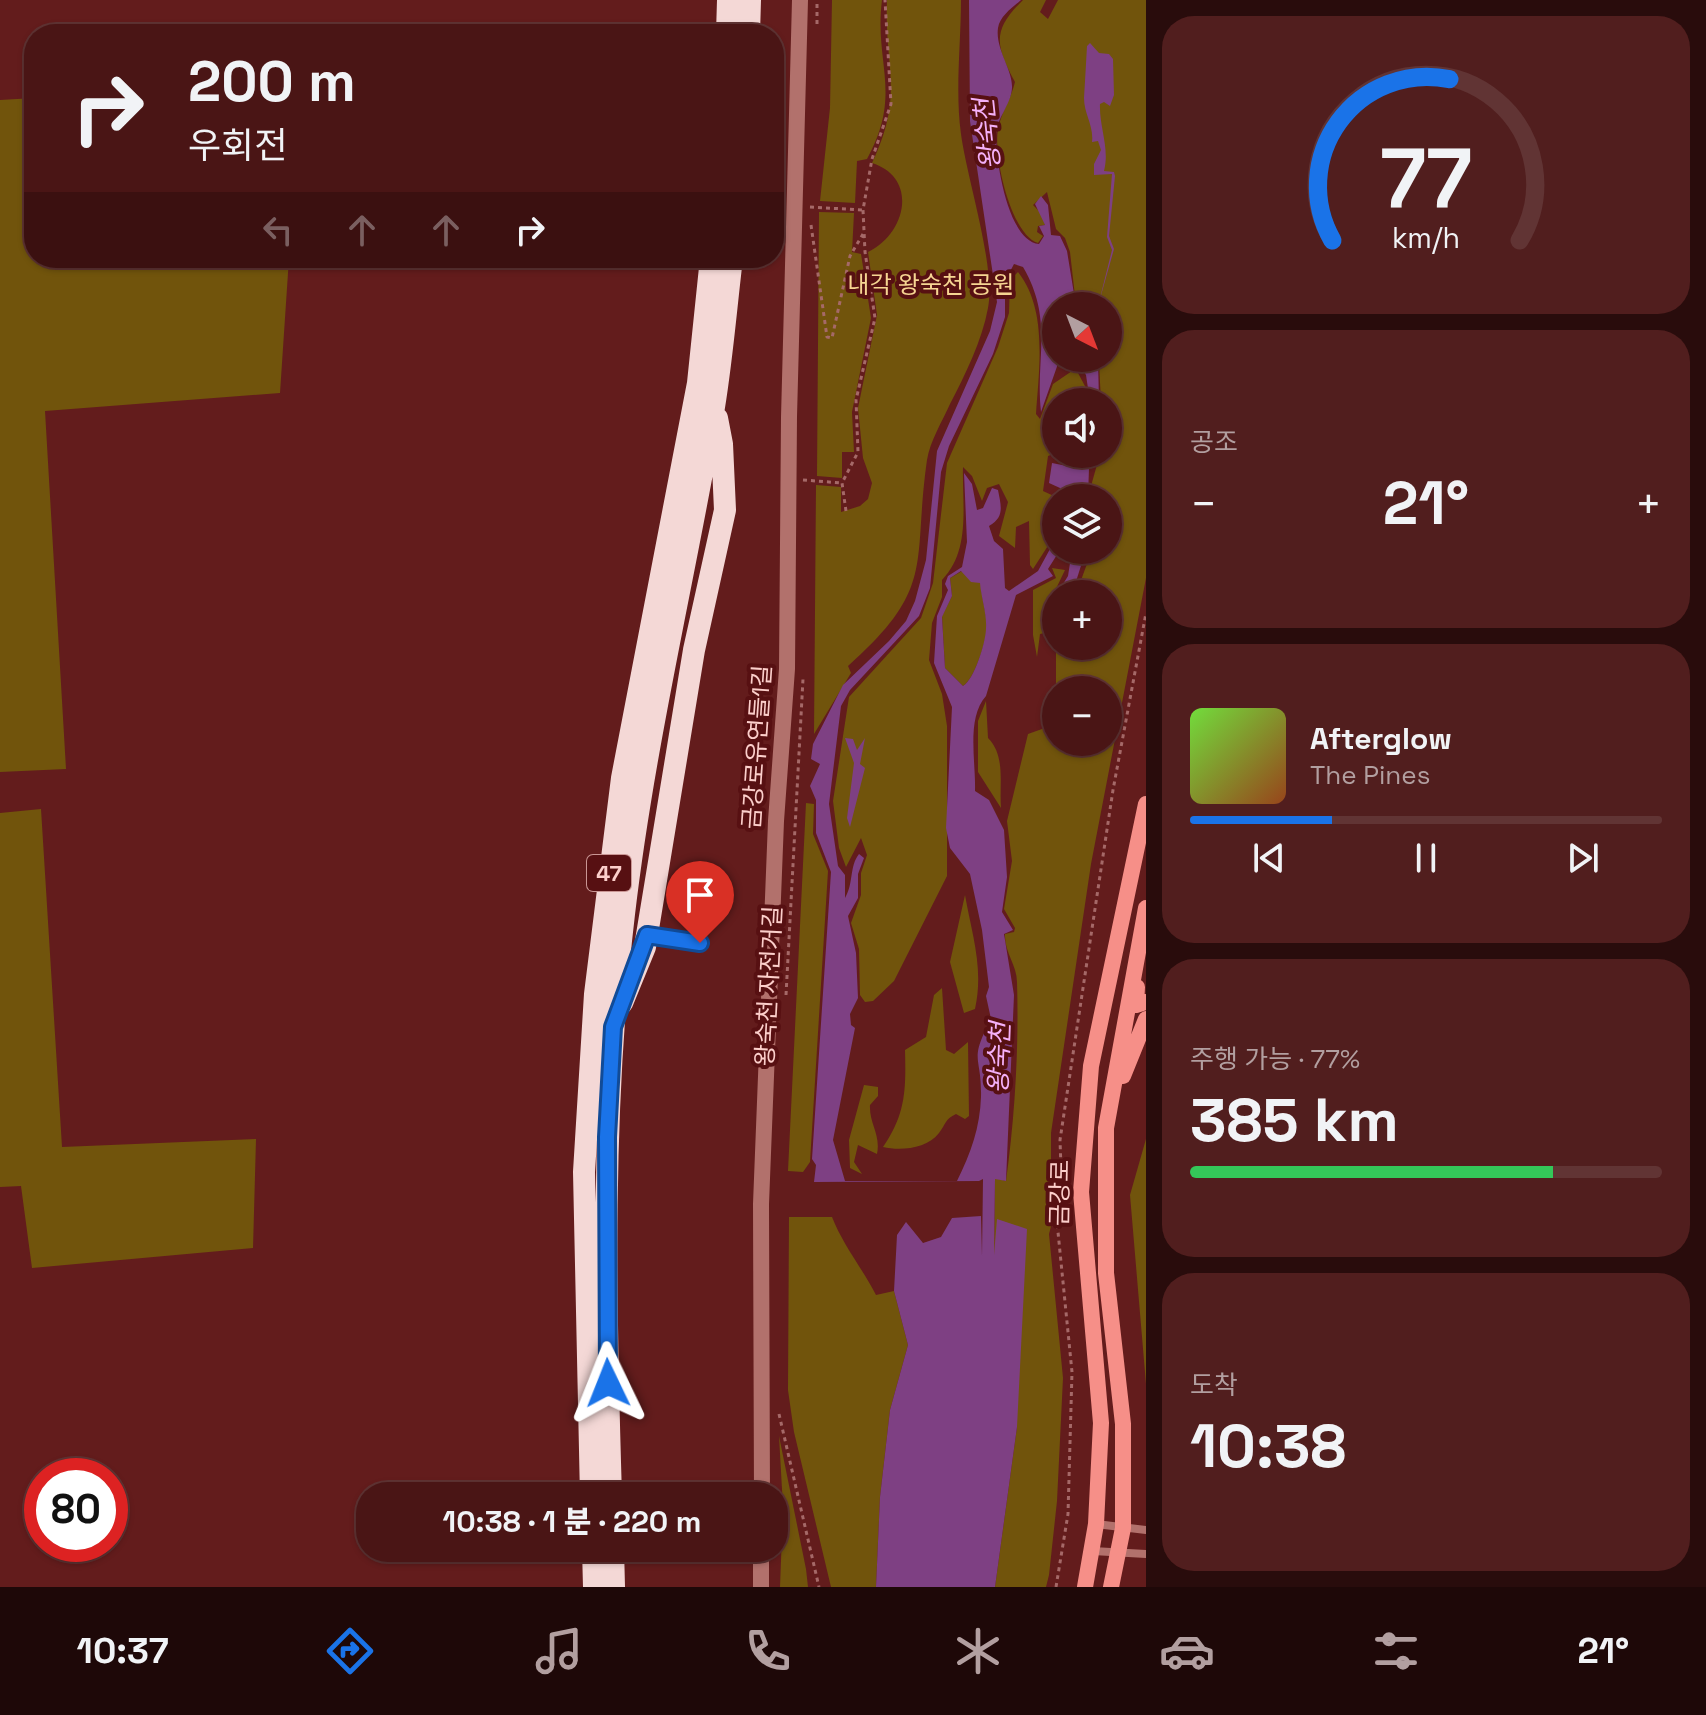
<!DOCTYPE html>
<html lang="ko">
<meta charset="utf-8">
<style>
body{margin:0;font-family:"Space Grotesk","Noto Sans KR",sans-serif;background:#511e1e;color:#f1f3f6;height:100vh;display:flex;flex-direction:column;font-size:30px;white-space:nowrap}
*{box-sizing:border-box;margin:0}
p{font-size:26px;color:#b29fa0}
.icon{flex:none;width:44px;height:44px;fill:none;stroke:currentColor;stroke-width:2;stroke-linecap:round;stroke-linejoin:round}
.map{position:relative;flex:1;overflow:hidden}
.panel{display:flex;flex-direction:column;gap:16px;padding:16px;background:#290c0c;width:560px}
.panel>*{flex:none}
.guide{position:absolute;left:24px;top:24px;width:760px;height:244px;border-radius:32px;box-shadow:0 2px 6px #0004,0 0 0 2px #613434;background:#4a1515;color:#f1f3f6;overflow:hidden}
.needle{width:52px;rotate:138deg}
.tools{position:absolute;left:1042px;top:292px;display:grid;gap:16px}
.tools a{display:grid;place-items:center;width:80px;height:80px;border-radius:50%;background:#4a1515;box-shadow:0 2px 6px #0004,0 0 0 2px #613434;font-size:40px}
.speed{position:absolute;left:24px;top:1458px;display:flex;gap:16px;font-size:40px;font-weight:700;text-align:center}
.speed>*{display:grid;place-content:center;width:104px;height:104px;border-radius:50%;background:#4a1515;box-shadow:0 2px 6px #0004,0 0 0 2px #613434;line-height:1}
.speed .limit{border:12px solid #d22;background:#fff;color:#111}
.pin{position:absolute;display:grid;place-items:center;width:68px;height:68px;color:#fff;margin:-82px -34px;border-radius:50% 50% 50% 0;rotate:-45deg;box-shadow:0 0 8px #0007}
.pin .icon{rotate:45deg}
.me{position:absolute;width:88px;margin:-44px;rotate:358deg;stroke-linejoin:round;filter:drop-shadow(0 0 6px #0008)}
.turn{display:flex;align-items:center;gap:28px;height:168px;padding:0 32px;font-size:36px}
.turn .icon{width:104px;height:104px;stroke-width:2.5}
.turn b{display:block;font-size:56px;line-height:68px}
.lanes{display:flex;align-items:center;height:76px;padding:0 32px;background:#0003;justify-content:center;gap:40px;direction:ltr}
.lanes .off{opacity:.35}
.big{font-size:60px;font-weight:800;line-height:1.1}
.panel .tile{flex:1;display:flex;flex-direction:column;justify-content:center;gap:12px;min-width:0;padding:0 28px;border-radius:32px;background:#511e1e}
.panel .dial{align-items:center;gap:0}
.dial svg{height:208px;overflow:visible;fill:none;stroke:#613434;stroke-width:7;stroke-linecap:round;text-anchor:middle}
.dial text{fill:#f1f3f6;stroke:none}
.song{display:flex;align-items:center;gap:24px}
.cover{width:96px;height:96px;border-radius:12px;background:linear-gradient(135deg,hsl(100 70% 55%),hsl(20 70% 35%))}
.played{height:8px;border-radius:4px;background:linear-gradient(90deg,#1a73e8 30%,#613434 30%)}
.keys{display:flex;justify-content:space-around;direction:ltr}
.heat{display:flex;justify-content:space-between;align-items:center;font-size:44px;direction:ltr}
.charge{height:12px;border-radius:6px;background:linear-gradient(90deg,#34c759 77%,#613434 0)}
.trip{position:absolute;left:356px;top:1482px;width:432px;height:80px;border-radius:32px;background:#4a1515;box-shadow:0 2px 6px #0004,0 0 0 2px #613434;font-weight:800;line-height:80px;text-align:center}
.tab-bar{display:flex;height:128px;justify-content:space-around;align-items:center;background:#1e0808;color:#b29fa0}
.tab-bar .icon{width:56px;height:56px}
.tab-bar .on{color:#1a73e8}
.tab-bar b{font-size:36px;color:#f1f3f6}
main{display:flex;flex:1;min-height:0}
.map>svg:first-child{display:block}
</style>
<main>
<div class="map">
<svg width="1146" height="1587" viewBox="0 0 1146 1587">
<rect width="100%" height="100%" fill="#631c1c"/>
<path fill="#71540c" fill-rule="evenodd" d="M 832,0 L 882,0 C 874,64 903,93 867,159 L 857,161 L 855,203 L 820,201 L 830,108 Z
M 887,0 L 961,0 C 961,43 955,91 961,134 C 967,179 996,267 988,308 C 982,341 965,375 950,404 C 942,422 930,441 927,460 C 912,565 937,587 848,666 L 851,673 L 814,734 L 816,485 L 841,487 L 841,512 L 860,506 L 868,499 L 872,483 L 863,458 L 858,408 L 877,315 L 868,252 C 906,234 919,178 872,163 C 905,93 884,69 887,0 Z
M 1023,0 L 1046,0 L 1040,12 L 1048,19 L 1058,0 L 1146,0 L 1146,578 L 1091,864 L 1051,1133 L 1051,1160 L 1058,1200 L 1049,1234 L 1063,1378 L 1057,1501 L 1049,1575 L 1046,1587 L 995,1587 L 1017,1427 L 994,1256 L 995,1178 L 1006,1181 C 1015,1116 1019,1047 1017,982 C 1017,965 1004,952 1005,934 L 1014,932 L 1015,928 L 1004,909 L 1012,861 L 1007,821 L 1028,734 L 1056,724 L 1056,646 L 1108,646 L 1108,594 L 1076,594 L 1092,550 L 1108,550 L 1108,498 L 1093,498 L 1091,486 L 1100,454 L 1108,454 L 1108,402 L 1101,402 L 1099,363 L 1099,358 L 1108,358 L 1108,306 L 1076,305 L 1070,252 L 1065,238 L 1056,229 L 1047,192 L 1033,205 L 1042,214 L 1045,225 L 1038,226 L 1037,232 L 1043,236 L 1038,243 C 1011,235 993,156 998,130 C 1000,114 1011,99 1015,82 C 995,45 992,30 1023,0 ZM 1056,690 L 1108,690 L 1108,742 L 1056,742 Z
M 34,98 L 34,258 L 289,258 L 280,393 L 45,411 L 66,769 L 0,772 L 0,100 Z
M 819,212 L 854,213 L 852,252 L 861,254 L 871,318 L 852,412 L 854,452 L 842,452 L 842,478 L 817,476 Z
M 1018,272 C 1048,310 1039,369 1036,414 L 1040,419 L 1053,384 L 1072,371 L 1078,373 L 1086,388 L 1086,402 L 1056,402 L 1056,453 L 1048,456 L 1043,491 L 1056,497 L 1053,538 L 1033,569 L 1030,565 L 1029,521 L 1016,527 L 1015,548 L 999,536 L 1008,502 L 999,484 L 987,488 L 982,501 L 972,476 L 963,467 C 962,506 971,550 942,580 L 942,597 L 932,623 L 929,660 L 942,694 L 947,726 L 947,876 L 894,981 L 873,1001 L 865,1002 L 860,995 L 859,949 L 851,923 L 861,895 L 861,873 L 867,855 L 861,838 L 846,867 L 839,848 L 833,801 L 849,697 L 921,618 L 933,583 L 947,463 L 998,347 L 1009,313 L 1010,280 Z
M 1052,568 L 1065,570 L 1054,593 L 1053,631 L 1040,634 L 1037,657 L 1033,635 L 1033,590 L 1056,578 Z
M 962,571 L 981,582 C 981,597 987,614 987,628 C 986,642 974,680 963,686 L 945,668 L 942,616 L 952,596 L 950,578 Z
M 986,701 L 988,738 C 1006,756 999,784 1001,808 L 978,772 L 978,721 Z
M 806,803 L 814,804 L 813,834 L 828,871 L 810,1162 L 803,1172 L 788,1171 Z
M 41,809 L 62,1147 L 256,1139 L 253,1248 L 32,1268 L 21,1186 L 0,1187 L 0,813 Z
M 965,895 C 972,935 984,968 975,1009 L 964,1013 L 950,962 Z
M 942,988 L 946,1050 L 954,1054 L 968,1042 L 969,1116 L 965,1119 L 956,1114 C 945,1119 946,1124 939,1133 C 927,1149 900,1151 883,1147 C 906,1114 906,1089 905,1050 L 926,1037 L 934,995 Z
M 864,1085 L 878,1087 L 878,1096 L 870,1105 C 869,1124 881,1134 877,1154 L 858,1145 L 854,1162 L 862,1174 L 850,1168 L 849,1140 Z
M 1146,1139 L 1146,1384 L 1130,1195 Z
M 789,1217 L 832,1217 C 843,1245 862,1268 876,1295 L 894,1291 L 908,1345 L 890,1410 L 880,1497 L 876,1587 L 831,1587 L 794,1432 L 788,1390 Z
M 779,1436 L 806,1569 L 808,1587 L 780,1587 L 783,1507 Z"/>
<path fill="#7e4083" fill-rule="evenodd" d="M 969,0 L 1021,0 C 1012,8 1000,16 998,28 C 995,49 1013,70 1012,88 C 1011,105 996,119 996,135 C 996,162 1008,241 1039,244 L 1044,236 L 1039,226 L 1045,225 L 1035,204 L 1041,196 L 1048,205 L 1051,235 L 1060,236 L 1067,251 L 1076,306 L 1056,306 L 1056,358 L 1060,358 L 1041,412 C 1035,358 1054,320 1023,267 L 1014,264 L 1005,281 L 1005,317 L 993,354 L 949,446 L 941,472 L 930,588 L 919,616 L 850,690 L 841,706 L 829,804 L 838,866 L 845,875 L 845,898 C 854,883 849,867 859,854 L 864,858 L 858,874 L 858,898 L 848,916 L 856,953 L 858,998 L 850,1014 L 851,1025 L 855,1028 L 833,1140 L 845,1181 L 957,1181 C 971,1153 980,1127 981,1097 C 982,1054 968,1063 991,1019 L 986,996 L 989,987 L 982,930 L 970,874 L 950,848 L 946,828 L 952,707 L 934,663 L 937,616 L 948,590 L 945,584 L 948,576 L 962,567 L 967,542 L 964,473 L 972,484 L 977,510 L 983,508 L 992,488 L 998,490 C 1001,506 1005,517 989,526 L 994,541 L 1003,549 L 1005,588 L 1009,591 L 1038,571 L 1056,538 L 1056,550 L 1060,550 L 1048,569 L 1053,576 L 1016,595 L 986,696 C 966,718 976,762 975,791 L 989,800 L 1004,830 L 1007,877 L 1002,912 L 1013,930 L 1004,934 L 1014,995 L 1006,1181 L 995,1179 L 994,1255 L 997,1219 L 1027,1229 L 1017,1427 L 995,1587 L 876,1587 L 880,1497 L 890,1410 L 908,1345 L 894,1291 L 897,1235 L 906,1222 L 923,1243 L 941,1237 L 952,1218 L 981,1216 L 982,1256 L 983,1179 L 979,1181 L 814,1182 L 816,1165 L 812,1159 L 831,872 L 816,833 L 816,800 L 810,786 L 820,764 L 811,759 L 813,744 L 843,685 L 889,641 L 906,621 L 915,601 L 926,560 L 937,451 L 990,331 L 997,302 L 970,121 ZM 961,571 L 971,582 L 980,583 C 981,597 987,614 986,628 C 986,642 974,680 963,686 L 945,668 L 942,617 L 952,596 L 950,578 Z
M 1090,43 L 1099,53 L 1109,54 L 1113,59 L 1114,95 L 1110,106 L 1104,102 L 1100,104 C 1099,127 1110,148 1104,171 L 1114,172 L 1115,176 L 1109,236 L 1114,249 L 1098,306 L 1112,250 L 1107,237 L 1112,174 L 1094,175 L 1094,164 L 1101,150 L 1098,141 L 1092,142 C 1094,126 1084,114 1084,98 C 1085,81 1086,64 1087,46 Z
M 1074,358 L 1098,358 L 1099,402 L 1090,402 L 1086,375 Z
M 1082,454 L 1096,454 L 1093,468 L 1089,468 L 1088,498 L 1060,498 L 1060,488 L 1049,483 L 1052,463 L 1067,466 L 1081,462 Z
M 1072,550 L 1086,550 L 1072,594 L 1057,594 L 1068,576 Z
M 845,738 L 853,739 L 857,750 L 865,738 L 860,764 L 865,768 L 850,827 L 847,818 L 854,763 Z"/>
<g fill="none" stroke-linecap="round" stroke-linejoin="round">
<path stroke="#a56968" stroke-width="3" stroke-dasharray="4 4" stroke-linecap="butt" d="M 817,24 L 817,0
M 810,207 L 862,210
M 811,225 L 827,337 L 832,338 L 850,256 L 863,234
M 803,480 L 842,483
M 846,511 L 842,483 L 858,452 L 856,400 L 875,318 L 865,252 L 863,210 L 872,159 L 891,104 L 885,0
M 786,995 L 803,679
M 779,1414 L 819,1587
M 1056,1587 L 1068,1514 L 1072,1372 L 1057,1222 L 1062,1196 L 1060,1140 L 1113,790 L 1146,613"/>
<path stroke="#b2716c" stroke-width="8" d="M 648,935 L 700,943
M 1096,1524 L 1146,1530
M 1093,1551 L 1146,1554"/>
<path stroke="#b2716c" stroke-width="16" d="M 762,1496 L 761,1204 L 776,821 L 787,669 L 789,417 L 800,0
M 761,1587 L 761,1548"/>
<path stroke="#f68f88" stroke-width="16" d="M 1137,987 L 1136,1005 L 1146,1002
M 1123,1076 L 1146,1019
M 1085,1587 L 1096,1524 L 1101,1423 L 1081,1192 L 1091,1066 L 1146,804
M 1111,1587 L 1123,1528 L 1123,1424 L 1106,1273 L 1106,1128 L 1146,908"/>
<path stroke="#f4d8d6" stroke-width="22" d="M 727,34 L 728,0
M 749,34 L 750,0
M 622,1003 L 645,947 L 694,650 L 725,510 L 722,444 L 717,418
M 591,1496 L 584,1172 L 595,994 L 622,778 L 698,383 L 711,258
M 611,1496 C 605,1301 601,1108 624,914 C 644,743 685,576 714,407 C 722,358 726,308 732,258
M 593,1548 L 594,1587
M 613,1548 L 614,1587"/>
</g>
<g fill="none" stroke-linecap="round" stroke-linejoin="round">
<defs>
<path id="route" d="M 608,1383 L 607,1137 L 613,1027 L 647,935 L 700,943"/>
</defs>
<use href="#route" stroke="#114b97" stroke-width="20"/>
<use href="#route" stroke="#1a73e8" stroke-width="14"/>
</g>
<g text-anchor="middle" stroke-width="8" stroke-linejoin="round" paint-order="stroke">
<rect fill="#571012" stroke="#ca9694" stroke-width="2" x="587" y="855" width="44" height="36" rx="6"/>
<g font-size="22" font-weight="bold" fill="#fccfcb">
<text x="609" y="881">47</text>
</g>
<g font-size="24" fill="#f6d592" stroke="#571012">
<text x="931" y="293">내각 왕숙천 공원</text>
</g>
<g font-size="24" fill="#fccfcb" stroke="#571012">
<text transform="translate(757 747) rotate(-86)" y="8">금강로유연들1길</text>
<text transform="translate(769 986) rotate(-87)" y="8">왕숙천 자전거길</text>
<text transform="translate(1060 1193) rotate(-89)" y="8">금강로</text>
</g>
<g font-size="26" font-style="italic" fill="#f4b0f9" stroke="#571012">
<text transform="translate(987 134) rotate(-96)" y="9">왕숙천</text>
<text transform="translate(999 1058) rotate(-88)" y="9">왕숙천</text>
</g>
</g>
</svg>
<div class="tools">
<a><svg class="needle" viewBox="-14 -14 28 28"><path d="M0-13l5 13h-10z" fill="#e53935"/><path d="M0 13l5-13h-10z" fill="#b29fa0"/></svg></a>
<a><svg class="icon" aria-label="sound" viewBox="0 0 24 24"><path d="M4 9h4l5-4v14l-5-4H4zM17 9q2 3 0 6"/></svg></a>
<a><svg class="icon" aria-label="layers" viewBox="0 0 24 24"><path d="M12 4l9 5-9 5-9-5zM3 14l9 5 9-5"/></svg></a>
<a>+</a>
<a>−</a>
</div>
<div class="speed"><div class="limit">80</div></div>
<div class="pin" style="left:700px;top:943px;background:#d93025"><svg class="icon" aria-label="arrive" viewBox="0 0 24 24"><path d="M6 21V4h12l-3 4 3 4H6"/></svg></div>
<svg class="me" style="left:608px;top:1383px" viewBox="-20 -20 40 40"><path d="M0-17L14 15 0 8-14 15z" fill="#1a73e8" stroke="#fff" stroke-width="4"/></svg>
<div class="trip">10:38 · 1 분 · 220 m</div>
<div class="guide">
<div class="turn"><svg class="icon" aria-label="right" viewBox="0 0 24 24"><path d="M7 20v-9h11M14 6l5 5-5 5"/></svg><div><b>200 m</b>우회전</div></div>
<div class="lanes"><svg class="icon off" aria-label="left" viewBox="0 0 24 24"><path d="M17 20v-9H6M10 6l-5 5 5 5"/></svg><svg class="icon off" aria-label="ahead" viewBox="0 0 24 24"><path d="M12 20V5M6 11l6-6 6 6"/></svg><svg class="icon off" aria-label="ahead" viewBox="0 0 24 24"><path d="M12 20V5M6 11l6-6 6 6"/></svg><svg class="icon" aria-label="right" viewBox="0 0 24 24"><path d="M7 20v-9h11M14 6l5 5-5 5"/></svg></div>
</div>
</div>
<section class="panel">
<div class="tile dial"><svg viewBox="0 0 100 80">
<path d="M14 69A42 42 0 1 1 86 69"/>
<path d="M14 69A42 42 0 0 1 59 7" stroke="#1a73e8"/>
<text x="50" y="56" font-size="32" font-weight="700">77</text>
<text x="50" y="72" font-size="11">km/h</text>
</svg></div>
<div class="tile"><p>공조</p>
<div class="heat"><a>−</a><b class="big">21°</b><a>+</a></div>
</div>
<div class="tile">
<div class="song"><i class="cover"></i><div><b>Afterglow</b><p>The Pines</p></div></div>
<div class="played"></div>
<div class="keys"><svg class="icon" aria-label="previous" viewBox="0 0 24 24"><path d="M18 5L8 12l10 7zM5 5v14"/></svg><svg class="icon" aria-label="pause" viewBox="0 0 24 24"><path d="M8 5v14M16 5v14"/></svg><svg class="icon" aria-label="next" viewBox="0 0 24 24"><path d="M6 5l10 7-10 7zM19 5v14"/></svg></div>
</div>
<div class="tile"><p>주행 가능 · 77%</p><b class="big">385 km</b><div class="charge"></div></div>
<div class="tile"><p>도착</p><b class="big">10:38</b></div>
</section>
</main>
<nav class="tab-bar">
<b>10:37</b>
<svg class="icon on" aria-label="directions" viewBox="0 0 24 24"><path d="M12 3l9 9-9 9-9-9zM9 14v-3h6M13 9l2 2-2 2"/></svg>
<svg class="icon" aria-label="music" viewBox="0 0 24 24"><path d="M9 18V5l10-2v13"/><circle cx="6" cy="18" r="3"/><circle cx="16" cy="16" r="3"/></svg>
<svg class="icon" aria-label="phone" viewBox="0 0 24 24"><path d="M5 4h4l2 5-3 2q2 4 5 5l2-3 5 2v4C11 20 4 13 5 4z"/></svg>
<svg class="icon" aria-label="climate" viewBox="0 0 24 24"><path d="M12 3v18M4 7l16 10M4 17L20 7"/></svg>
<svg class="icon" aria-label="car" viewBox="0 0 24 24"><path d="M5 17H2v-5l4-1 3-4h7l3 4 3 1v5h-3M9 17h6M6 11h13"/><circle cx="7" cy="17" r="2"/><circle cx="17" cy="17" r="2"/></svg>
<svg class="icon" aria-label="filters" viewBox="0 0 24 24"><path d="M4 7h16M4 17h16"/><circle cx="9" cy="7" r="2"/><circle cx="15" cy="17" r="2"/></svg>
<b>21°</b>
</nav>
